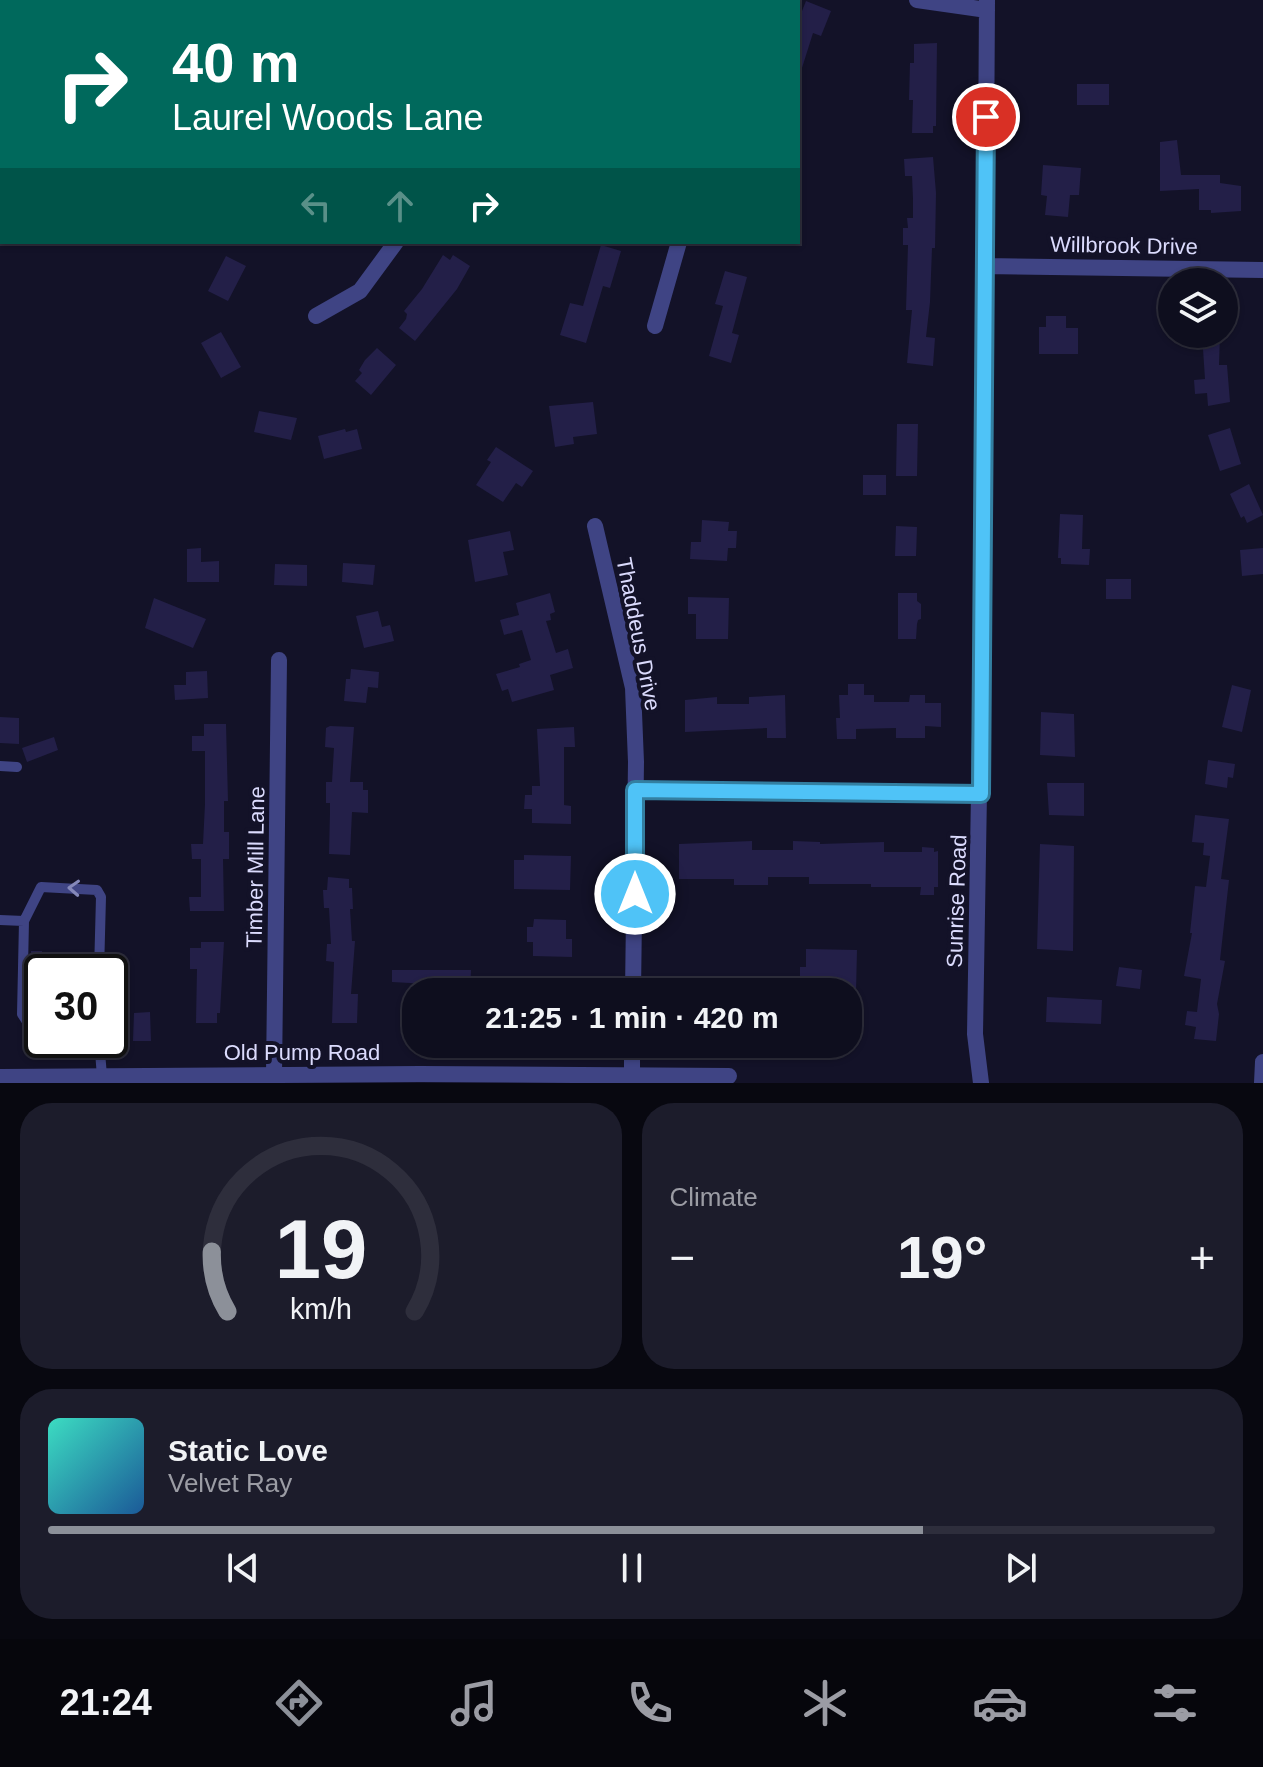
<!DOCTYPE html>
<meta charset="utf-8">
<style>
body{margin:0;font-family:Arial,sans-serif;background:#1c1c2b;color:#f1f3f6;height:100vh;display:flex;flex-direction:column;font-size:30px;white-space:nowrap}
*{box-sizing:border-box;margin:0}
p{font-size:26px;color:#9b9ca4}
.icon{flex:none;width:44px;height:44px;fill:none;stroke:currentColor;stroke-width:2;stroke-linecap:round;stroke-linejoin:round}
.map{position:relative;height:1083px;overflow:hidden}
.side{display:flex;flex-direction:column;gap:20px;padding:20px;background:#080810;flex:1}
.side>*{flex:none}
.hud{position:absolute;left:0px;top:0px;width:800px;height:244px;box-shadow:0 2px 6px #0004,0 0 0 2px #2e2e3c;background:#00695c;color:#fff;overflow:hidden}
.buttons{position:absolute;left:1158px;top:268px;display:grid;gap:16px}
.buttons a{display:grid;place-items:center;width:80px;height:80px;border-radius:50%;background:#0e0e1e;box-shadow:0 2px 6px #0004,0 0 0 2px #2e2e3c;font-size:40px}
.speed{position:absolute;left:24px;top:954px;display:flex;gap:16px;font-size:40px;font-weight:700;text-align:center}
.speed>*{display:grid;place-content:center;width:104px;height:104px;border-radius:50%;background:#0e0e1e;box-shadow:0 2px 6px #0004,0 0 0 2px #2e2e3c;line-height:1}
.speed .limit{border:4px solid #111;border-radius:12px;background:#fff;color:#111}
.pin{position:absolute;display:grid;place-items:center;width:68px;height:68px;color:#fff;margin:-34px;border:4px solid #fff;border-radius:50%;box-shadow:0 2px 8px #0007}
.me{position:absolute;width:88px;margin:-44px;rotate:0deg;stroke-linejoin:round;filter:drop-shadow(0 0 6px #0008)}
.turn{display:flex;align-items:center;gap:28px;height:168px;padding:0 40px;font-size:36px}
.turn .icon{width:104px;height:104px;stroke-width:2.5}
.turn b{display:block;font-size:56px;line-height:68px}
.lanes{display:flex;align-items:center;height:76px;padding:0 40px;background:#0003;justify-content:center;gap:40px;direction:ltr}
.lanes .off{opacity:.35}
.big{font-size:60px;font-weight:600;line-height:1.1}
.side .tile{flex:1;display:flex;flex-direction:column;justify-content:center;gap:12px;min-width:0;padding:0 28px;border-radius:32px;background:#1c1c2b}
.side .dial{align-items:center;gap:0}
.dial svg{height:208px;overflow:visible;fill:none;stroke:#2e2e3c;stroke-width:7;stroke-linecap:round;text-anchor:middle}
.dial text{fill:#f1f3f6;stroke:none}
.song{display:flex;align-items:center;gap:24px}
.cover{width:96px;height:96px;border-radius:12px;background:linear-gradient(135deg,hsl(170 70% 55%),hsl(210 70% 35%))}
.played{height:8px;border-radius:4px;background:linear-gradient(90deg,#8c9099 75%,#2e2e3c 75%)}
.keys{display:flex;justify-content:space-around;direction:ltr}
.heat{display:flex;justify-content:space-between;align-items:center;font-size:44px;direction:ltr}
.side .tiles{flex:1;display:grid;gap:20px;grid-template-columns:1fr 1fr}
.tile:last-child{grid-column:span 2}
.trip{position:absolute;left:402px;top:978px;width:460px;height:80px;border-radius:32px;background:#0e0e1e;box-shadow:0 2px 6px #0004,0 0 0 2px #2e2e3c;font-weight:600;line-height:80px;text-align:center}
.tab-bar{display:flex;height:128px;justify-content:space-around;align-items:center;background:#06060c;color:#9b9ca4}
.tab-bar .icon{width:56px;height:56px}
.tab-bar .current{color:#8c9099}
.tab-bar b{font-size:36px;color:#f1f3f6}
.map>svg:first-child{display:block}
</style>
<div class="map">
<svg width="1263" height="1083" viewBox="0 0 1263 1083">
<rect width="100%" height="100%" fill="#131228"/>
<path fill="#231f48" d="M 806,1 L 831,11 L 821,36 L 813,33 L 801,71 L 798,70 L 798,21 Z
M 937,43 L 936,126 L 933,126 L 933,133 L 912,133 L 913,100 L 909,100 L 910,63 L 914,63 L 914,44 Z
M 1077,84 L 1109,84 L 1109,105 L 1077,105 Z
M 1177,140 L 1181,175 L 1220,175 L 1220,183 L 1241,186 L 1241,211 L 1211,213 L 1211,210 L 1199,210 L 1199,189 L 1160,191 L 1160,142 Z
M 933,157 L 936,193 L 935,248 L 932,248 L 930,302 L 926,337 L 935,338 L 933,366 L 907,363 L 912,310 L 906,310 L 908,245 L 903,245 L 903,228 L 908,228 L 907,218 L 913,218 L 913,199 L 912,176 L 905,176 L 904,159 Z
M 1043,165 L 1081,168 L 1079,195 L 1070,195 L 1068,217 L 1045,215 L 1047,196 L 1041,195 Z
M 601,245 L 621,251 L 610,288 L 603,286 L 586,343 L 560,335 L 570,303 L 583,306 Z
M 443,255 L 450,260 L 453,255 L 470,266 L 457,289 L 415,341 L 399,328 L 406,319 L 407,314 L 404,311 L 422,289 Z
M 226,256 L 246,266 L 228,301 L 208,291 Z
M 725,271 L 747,277 L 732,333 L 739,335 L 731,363 L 709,356 L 723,306 L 715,304 Z
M 1046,316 L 1066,316 L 1066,328 L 1078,328 L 1078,354 L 1039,354 L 1039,327 L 1046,327 Z
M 221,332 L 241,367 L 221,378 L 201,343 Z
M 1202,334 L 1220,334 L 1219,365 L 1227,365 L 1230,402 L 1208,406 L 1207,393 L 1195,394 L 1194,380 L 1205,379 Z
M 377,348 L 396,365 L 371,395 L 355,381 L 362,373 L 359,370 L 365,360 Z
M 593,402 L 597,434 L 573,437 L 574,444 L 555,447 L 549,406 Z
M 259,411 L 297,418 L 291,440 L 254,432 Z
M 897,424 L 918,424 L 917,476 L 896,476 Z
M 1230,428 L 1241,464 L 1220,471 L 1208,435 Z
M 345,429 L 346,432 L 357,429 L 362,449 L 324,459 L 318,436 Z
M 496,447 L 533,471 L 522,487 L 516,483 L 503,502 L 476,485 L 491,462 L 487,460 Z
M 863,475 L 886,475 L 886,495 L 863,495 Z
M 1249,484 L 1263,515 L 1247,523 L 1244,516 L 1241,518 L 1230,494 Z
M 1060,514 L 1083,515 L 1082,549 L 1090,549 L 1089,565 L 1061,564 L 1061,558 L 1058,558 Z
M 702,520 L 729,522 L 728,531 L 737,531 L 736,548 L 728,548 L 727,561 L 690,559 L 691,542 L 701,542 Z
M 896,526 L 917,527 L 916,556 L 895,556 Z
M 510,531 L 514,550 L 503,552 L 508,575 L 475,582 L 468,540 Z
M 201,548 L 201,562 L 219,561 L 219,582 L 187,582 L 187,549 Z
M 1263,548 L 1263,574 L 1242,576 L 1240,550 Z
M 343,563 L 375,565 L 373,585 L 342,582 Z
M 275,564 L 307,565 L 307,586 L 274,585 Z
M 1106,579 L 1131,579 L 1131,599 L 1106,599 Z
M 550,593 L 555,612 L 550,614 L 551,620 L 546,621 L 556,653 L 568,649 L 573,668 L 550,675 L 554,690 L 512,702 L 508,689 L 502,691 L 496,674 L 520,667 L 519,664 L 531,660 L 522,630 L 504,635 L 500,620 L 519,615 L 516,603 Z
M 898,593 L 917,593 L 917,601 L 921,604 L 921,619 L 918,620 L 917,624 L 916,639 L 898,639 Z
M 688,597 L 729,598 L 728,639 L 696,639 L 696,614 L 688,614 Z
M 154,598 L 206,619 L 193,648 L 145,628 Z
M 378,611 L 382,627 L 390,625 L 394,641 L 364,648 L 356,616 Z
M 351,669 L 379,672 L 378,688 L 368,687 L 366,703 L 344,701 L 346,679 L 350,679 Z
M 207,671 L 208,698 L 175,700 L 174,685 L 186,685 L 186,672 Z
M 848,684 L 864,684 L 864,695 L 874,695 L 874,702 L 909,702 L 910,695 L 925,695 L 925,703 L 941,703 L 941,727 L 925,726 L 925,738 L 896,738 L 896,728 L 856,729 L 856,739 L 837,739 L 836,718 L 840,718 L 839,695 L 848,695 Z
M 1232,685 L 1251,690 L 1242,732 L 1222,727 Z
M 785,695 L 786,738 L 767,738 L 767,728 L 685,732 L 685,700 L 717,697 L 717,704 L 749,704 L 749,697 Z
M 1041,712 L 1074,714 L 1075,757 L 1040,755 Z
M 0,717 L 19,718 L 19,744 L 0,743 Z
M 204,724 L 226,724 L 228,801 L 224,801 L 224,832 L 229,832 L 229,859 L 223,859 L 224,911 L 190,911 L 189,897 L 201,897 L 201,859 L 192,859 L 191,844 L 203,844 L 205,804 L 205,751 L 192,751 L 192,736 L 204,736 Z
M 330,726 L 354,727 L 350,782 L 363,782 L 363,790 L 368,790 L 368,813 L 352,812 L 350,855 L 329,854 L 330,812 L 330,803 L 326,803 L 326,782 L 332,782 L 334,748 L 325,747 L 326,728 Z
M 574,727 L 575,747 L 564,747 L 564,805 L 571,806 L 571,824 L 532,823 L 532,809 L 524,809 L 525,795 L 532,795 L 532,786 L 540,786 L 537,729 Z
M 54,737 L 58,750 L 27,762 L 22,748 Z
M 1208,760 L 1235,764 L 1233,778 L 1228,777 L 1227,788 L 1205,784 Z
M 1047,783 L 1084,783 L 1084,816 L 1049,815 Z
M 1195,815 L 1229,819 L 1221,879 L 1229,880 L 1220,960 L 1225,961 L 1217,1004 L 1219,1014 L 1216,1041 L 1194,1039 L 1196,1027 L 1185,1025 L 1187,1011 L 1197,1012 L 1201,979 L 1184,976 L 1192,933 L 1190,933 L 1195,886 L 1206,887 L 1210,856 L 1203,855 L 1204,843 L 1192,842 Z
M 752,841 L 752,850 L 793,850 L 793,841 L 820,842 L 820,844 L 884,842 L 884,852 L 922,852 L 922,847 L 934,848 L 934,852 L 938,851 L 938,887 L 934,887 L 934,895 L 920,895 L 921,887 L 871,887 L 871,884 L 809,884 L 809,877 L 768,877 L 768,885 L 734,885 L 734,879 L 679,879 L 679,844 Z
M 1040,844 L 1074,846 L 1073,951 L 1037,949 Z
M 524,855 L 571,856 L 570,890 L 514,889 L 514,860 L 524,860 Z
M 328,877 L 349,879 L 349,888 L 352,888 L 353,909 L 350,909 L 352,941 L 355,941 L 351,994 L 358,994 L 357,1023 L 332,1023 L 334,962 L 326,961 L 327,944 L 331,944 L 329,908 L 324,908 L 323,890 L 327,890 Z
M 534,919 L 566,920 L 566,939 L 572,939 L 572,957 L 533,956 L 533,942 L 527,942 L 527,927 L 533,927 Z
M 201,942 L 224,942 L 220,1013 L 217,1013 L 217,1023 L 196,1023 L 197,969 L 190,969 L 190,948 L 201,948 Z
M 806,949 L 857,950 L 856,992 L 805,992 L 805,984 L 800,984 L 800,967 L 806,967 Z
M 31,951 L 42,951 L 42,1004 L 30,1004 Z
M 1119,967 L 1142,970 L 1140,989 L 1116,986 Z
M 392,970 L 471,970 L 470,992 L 428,992 L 428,984 L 392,982 Z
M 1047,997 L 1102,1000 L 1101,1024 L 1046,1022 Z
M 150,1012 L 151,1041 L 133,1041 L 134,1013 Z"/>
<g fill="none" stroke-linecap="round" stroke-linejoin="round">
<path stroke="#3f4484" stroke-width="10" d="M 0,766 L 17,767
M 0,920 L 24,921
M 42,1031 L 33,1031 L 22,1014 L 24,921 L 41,887 L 97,890 L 101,897 L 99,972
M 99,1040 L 102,1076"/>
<path stroke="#3f4484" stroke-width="16" d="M 917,0 L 987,10
M 197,2 L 200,0
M 470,2 L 470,0
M 753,2 L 754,0
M 984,266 L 1263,270
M 316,316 L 360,291 L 396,242
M 655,326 L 679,242
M 595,526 L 633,688 L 636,762 L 633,992
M 635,790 L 981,794
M 274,1074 L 279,660
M 632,1075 L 632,1044
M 0,1077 L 420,1074 L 729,1076
M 981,1083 L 975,1034 L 984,491 L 987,0
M 1262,1083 L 1263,1062"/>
</g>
<defs><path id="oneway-chevron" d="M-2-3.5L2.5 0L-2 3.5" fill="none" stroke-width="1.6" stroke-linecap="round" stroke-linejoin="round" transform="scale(2)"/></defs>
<use stroke="#8588ba" href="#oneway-chevron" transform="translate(74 888) rotate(-177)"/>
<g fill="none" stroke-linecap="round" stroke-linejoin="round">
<defs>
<path id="route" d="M 635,894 L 635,790 L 981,794 L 986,117"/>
</defs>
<use href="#route" stroke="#337fa1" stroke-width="20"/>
<use href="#route" stroke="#4fc3f7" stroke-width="14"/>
</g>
<g text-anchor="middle" stroke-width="8" stroke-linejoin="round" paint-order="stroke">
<g font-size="22" fill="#dbdbfd" stroke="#131228">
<text transform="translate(1124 245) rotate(1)" y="8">Willbrook Drive</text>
<text transform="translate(639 634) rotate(79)" y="8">Thaddeus Drive</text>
<text transform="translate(255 867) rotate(-89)" y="8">Timber Mill Lane</text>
<text transform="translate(956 901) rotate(-88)" y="8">Sunrise Road</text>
<text x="302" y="1060">Old Pump Road</text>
</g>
</g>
</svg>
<div class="buttons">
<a><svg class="icon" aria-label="layers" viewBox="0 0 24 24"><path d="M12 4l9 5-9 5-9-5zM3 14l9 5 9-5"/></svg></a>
</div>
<div class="speed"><div class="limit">30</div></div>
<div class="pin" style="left:986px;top:117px;background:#d93025"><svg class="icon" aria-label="arrive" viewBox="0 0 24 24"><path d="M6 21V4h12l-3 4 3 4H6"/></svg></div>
<svg class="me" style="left:635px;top:894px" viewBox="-20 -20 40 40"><circle r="17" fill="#4fc3f7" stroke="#fff" stroke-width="3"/><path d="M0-11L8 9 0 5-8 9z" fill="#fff"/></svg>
<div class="trip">21:25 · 1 min · 420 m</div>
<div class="hud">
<div class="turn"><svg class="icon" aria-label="right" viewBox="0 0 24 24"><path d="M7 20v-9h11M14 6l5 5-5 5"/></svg><div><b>40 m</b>Laurel Woods Lane</div></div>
<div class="lanes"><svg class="icon off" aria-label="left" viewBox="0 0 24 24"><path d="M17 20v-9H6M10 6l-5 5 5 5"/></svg><svg class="icon off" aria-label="ahead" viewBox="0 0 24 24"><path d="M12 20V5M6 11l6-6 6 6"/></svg><svg class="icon" aria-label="right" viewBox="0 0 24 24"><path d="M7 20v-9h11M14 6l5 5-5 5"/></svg></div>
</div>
</div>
<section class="side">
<div class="tiles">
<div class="tile dial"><svg viewBox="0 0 100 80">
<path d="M14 69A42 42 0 1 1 86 69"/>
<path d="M14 69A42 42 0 0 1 8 46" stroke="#8c9099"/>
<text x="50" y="56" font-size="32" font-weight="700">19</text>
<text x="50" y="72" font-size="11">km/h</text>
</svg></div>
<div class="tile"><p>Climate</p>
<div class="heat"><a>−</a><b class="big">19°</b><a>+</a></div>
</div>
<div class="tile">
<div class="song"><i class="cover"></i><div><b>Static Love</b><p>Velvet Ray</p></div></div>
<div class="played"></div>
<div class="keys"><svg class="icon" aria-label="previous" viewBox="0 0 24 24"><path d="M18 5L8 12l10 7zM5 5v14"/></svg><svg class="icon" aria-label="pause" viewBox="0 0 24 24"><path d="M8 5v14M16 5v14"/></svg><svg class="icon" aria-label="next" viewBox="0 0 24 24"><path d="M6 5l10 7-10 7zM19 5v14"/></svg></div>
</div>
</div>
</section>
<nav class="tab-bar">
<b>21:24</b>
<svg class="icon current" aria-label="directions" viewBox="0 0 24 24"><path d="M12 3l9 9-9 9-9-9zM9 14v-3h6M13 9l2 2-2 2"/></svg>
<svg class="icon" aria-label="music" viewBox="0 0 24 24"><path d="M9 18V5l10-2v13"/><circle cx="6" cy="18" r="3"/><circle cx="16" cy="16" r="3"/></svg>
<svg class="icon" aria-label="phone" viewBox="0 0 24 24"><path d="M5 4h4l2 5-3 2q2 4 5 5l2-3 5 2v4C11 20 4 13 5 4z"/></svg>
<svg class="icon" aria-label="climate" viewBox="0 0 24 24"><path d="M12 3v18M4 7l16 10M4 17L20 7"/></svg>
<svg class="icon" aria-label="car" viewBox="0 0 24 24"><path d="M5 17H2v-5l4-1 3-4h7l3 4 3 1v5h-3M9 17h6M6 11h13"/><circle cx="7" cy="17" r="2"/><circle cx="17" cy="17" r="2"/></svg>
<svg class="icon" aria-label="filters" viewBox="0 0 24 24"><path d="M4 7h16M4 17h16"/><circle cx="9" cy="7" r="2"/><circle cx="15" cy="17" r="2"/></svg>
</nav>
